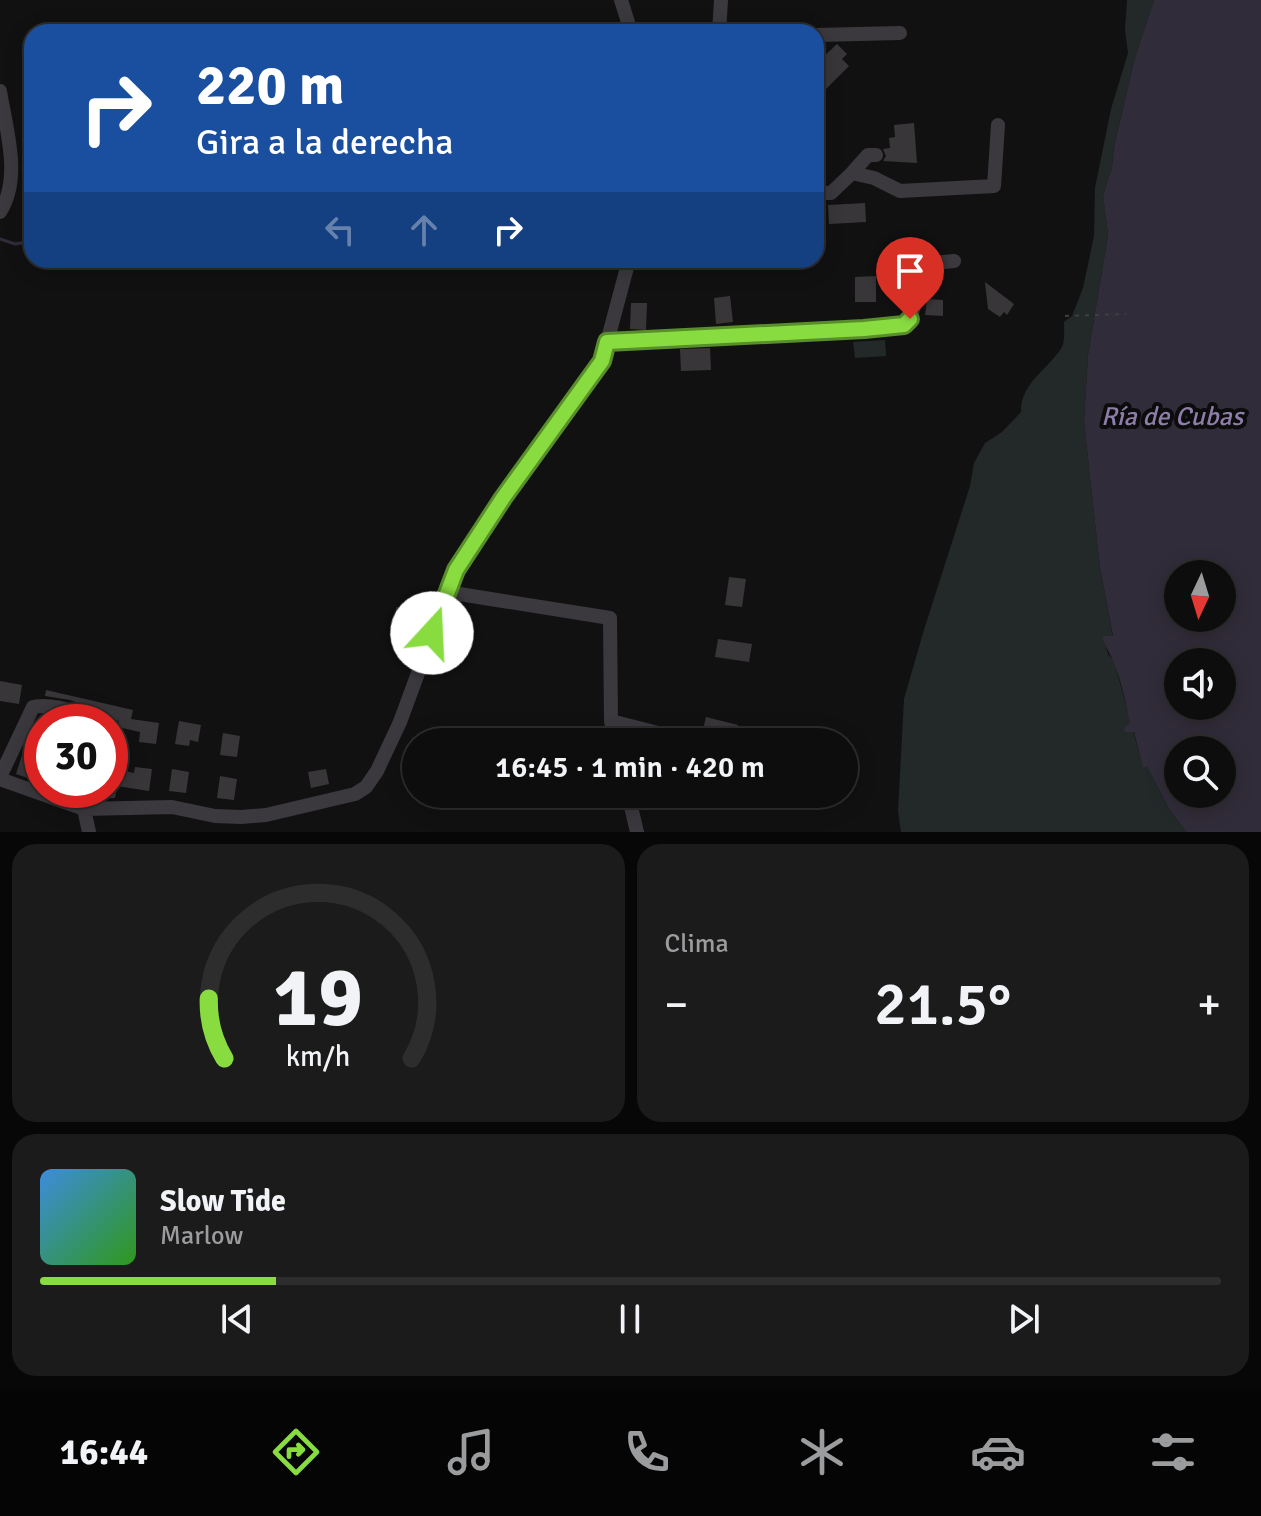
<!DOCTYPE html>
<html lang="es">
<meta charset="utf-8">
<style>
body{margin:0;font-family:Signika,sans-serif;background:#1c1b1c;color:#f1f3f6;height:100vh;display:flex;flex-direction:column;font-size:30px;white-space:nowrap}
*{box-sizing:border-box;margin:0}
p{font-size:26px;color:#9b9c9e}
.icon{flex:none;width:44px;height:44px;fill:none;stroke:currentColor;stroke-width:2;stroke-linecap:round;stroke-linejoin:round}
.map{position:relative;height:832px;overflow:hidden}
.side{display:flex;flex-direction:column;gap:12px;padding:12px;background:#080708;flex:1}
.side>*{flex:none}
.guide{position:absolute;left:24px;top:24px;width:800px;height:244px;border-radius:24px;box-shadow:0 4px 20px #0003,0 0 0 2px #2e2d2e;background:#1a4fa0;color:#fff;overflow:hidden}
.needle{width:52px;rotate:184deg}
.fabs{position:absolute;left:1164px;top:560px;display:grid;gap:16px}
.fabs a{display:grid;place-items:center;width:72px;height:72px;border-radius:50%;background:#0e0d0e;box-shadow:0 4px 20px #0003,0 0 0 2px #2e2d2e;font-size:40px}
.speed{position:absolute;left:24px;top:704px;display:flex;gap:16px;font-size:40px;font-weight:700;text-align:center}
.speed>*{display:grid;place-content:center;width:104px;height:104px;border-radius:50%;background:#0e0d0e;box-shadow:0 4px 20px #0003,0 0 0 2px #2e2d2e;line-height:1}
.speed .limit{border:12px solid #d22;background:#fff;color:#111}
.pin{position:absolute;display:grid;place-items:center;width:68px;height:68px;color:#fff;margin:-82px -34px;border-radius:50% 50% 50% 0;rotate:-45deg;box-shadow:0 0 8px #0007}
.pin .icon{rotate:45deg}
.me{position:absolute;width:88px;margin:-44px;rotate:20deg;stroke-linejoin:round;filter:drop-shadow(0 0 6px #0008)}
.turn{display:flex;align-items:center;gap:28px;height:168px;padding:0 40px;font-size:36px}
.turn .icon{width:104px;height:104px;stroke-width:2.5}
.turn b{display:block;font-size:56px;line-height:68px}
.lanes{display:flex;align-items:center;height:76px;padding:0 40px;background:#0003;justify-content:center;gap:40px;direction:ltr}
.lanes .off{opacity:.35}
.big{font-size:60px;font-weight:600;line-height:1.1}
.side .tile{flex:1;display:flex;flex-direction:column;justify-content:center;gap:12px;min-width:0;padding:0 28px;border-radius:24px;background:#1c1b1c}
.side .dial{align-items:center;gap:0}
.dial svg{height:208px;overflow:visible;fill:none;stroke:#2e2d2e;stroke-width:7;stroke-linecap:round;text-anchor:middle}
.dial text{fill:#f1f3f6;stroke:none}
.song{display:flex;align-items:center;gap:24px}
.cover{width:96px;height:96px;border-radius:12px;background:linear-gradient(135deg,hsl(210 70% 55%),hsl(110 70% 35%))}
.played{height:8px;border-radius:4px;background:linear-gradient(90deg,#88dc40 20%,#2e2d2e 20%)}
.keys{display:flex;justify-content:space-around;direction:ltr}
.heat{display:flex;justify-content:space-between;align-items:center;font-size:44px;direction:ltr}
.side .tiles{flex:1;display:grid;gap:12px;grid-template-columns:1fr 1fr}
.tile:last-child{grid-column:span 2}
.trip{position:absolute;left:402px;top:728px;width:456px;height:80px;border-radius:40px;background:#0e0d0e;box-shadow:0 4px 20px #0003,0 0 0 2px #2e2d2e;font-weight:600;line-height:80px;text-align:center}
.tabs{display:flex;height:128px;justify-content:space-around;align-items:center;background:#060506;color:#9b9c9e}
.tabs .icon{width:56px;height:56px}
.tabs .active{color:#88dc40}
.tabs b{font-size:36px;color:#f1f3f6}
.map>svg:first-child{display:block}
</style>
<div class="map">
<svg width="1261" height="832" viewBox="0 0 1261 832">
<rect width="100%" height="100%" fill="#121112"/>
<path fill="#222928" d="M 1127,0 L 1154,0 L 1134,61 L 1114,147 L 1112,167 L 1103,196 L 1108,235 L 1088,355 L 1084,422 L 1100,568 L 1113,637 L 1103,636 L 1108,654 L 1114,661 L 1143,767 L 1147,765 L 1168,807 L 1186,832 L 901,832 L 898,811 L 904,699 L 923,633 L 970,486 L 974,463 L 985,443 L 1002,432 L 1021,412 C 1020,383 1049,369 1062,347 C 1065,341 1064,330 1064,322 L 1072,316 L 1083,288 L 1094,236 L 1095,188 L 1111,109 L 1128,53 L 1125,30 Z
M 885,340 L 886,356 L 855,358 L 853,342 Z"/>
<path fill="#312c39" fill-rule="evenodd" d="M 1154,0 L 1261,0 L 1261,832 L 1186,832 L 1168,807 L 1147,766 L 1143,768 L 1134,732 L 1125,732 L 1124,728 L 1130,723 C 1126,704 1122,684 1115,666 C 1112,656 1105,647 1102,636 L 1113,636 L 1100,568 L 1084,422 L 1088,355 L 1108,235 L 1103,196 L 1112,167 L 1114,147 L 1134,61 ZM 1178,574 L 1222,574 L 1222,618 L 1178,618 ZM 1178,662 L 1222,662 L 1222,706 L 1178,706 ZM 1178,750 L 1222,750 L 1222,794 L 1178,794 Z"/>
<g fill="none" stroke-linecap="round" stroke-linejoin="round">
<path stroke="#312c39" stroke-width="3" d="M 0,239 L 15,244 L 32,241"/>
</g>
<path fill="#393639" d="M 837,44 L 847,54 L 842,59 L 849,66 L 825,90 L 816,81 L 816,64 Z
M 914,123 L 917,163 L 883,161 L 886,156 L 883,149 L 890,148 L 889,138 L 895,137 L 894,125 Z
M 865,203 L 866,222 L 829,224 L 828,205 Z
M 876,276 L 876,302 L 855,302 L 855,277 Z
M 985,282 L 1014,304 L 1007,315 L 1004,312 L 1000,317 L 988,309 Z
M 730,296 L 733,322 L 716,324 L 714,298 Z
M 927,299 L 943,300 L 943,316 L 925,315 Z
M 631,303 L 647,303 L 646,330 L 630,329 Z
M 710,348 L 711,370 L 681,371 L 680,349 Z
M 729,577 L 746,579 L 742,607 L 725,605 Z
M 411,603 L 420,603 L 419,617 L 412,617 L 412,622 L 395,621 L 396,607 L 410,608 Z
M 718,639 L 752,644 L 749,662 L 715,657 Z
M 0,681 L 22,685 L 19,704 L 0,701 Z
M 46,690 L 133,710 L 131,719 L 159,723 L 156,744 L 139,742 L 140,732 L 118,727 L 119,721 L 112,719 L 105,712 L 70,700 L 45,696 Z
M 706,717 L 738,725 L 734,742 L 702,734 Z
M 179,721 L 201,725 L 198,742 L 190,740 L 189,746 L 175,744 Z
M 223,733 L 240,736 L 237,757 L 220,755 Z
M 24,749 L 42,755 L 42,783 L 16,774 Z
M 135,767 L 152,769 L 149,791 L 117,786 L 115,798 L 110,798 L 110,768 L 134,773 Z
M 172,769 L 189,772 L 186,793 L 169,791 Z
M 326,769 L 329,784 L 311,788 L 308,772 Z
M 220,776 L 237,779 L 234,800 L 217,798 Z"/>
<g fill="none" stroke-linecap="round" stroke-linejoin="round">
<path stroke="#403d43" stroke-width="2" stroke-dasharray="4 6" stroke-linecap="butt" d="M 1065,316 L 1126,314"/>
<path stroke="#3c393e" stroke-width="14" d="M 621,0 L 631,32
M 719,32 L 721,0
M 816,35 L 900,33
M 0,91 C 6,129 22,178 0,212
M 876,155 L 868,155 L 852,173 L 874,178 L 900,191 L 994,186 L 998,125
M 816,193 L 831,193 L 852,173
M 816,210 L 816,220
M 607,342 L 820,332 L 904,325 L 910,319 L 926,269 L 933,263 L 954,261
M 447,592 L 610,618 L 611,721 L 615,742
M 611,721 L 693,742
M 0,777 L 33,707 C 55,702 80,715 101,721
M 0,779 L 84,809 L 172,807 L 215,816 L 241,817 L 266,815 L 355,794 L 366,787 L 377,771 L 400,722 L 456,570 L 503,498 L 602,361 L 629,260
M 628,794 L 637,832
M 84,809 L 89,832"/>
</g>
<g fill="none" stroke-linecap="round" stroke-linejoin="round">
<defs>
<path id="route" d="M 432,633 L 456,570 L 503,498 L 602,361 L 607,342 L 864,329 L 904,325 L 910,319"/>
</defs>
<use href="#route" stroke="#588f2a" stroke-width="20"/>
<use href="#route" stroke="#88dc40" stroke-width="14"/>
</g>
<g text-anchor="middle" stroke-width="8" stroke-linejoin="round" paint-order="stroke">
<g font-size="26" font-style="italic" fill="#8d7ea9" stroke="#0d0c0d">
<text x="1172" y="425">Ría de Cubas</text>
</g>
</g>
</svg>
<div class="fabs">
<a><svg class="needle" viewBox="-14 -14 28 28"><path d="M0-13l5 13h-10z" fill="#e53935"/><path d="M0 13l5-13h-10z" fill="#9b9c9e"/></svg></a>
<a><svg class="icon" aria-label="sound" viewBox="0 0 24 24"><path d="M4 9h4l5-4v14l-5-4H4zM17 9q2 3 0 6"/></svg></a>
<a><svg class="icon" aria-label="search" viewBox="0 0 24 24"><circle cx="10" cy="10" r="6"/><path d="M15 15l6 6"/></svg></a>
</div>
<div class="speed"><div class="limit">30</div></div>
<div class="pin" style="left:910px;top:319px;background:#d93025"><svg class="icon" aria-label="arrive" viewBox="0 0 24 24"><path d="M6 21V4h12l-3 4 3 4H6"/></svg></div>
<svg class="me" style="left:432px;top:633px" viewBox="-20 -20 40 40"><circle r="19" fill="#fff"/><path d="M0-13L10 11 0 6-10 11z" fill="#88dc40"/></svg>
<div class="trip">16:45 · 1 min · 420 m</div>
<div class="guide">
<div class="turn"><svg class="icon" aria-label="right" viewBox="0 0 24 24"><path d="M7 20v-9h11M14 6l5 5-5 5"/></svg><div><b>220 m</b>Gira a la derecha</div></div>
<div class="lanes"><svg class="icon off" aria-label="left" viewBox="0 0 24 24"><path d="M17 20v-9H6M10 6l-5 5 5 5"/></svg><svg class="icon off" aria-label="ahead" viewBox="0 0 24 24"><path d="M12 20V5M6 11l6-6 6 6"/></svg><svg class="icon" aria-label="right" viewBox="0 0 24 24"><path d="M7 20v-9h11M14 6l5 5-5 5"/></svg></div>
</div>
</div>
<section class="side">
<div class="tiles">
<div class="tile dial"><svg viewBox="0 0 100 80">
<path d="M14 69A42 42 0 1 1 86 69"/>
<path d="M14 69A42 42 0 0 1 8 46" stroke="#88dc40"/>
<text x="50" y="56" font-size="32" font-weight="700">19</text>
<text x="50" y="72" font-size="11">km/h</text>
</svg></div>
<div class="tile"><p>Clima</p>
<div class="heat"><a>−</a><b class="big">21.5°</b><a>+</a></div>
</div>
<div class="tile">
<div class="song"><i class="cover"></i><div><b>Slow Tide</b><p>Marlow</p></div></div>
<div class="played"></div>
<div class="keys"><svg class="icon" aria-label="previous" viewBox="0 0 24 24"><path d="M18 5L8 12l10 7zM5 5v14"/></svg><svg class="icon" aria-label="pause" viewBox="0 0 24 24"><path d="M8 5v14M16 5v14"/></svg><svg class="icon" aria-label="next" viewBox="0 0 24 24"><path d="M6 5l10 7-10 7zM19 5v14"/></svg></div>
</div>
</div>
</section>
<nav class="tabs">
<b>16:44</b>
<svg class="icon active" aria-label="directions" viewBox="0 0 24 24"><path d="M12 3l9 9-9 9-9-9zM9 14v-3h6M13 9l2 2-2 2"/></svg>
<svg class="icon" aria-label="music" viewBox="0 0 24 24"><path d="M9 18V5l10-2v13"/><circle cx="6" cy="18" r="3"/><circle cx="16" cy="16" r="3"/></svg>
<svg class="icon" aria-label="phone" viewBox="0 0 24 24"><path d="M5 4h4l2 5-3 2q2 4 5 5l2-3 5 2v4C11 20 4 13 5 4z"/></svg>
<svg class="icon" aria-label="climate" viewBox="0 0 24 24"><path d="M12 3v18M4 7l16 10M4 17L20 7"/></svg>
<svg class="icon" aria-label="car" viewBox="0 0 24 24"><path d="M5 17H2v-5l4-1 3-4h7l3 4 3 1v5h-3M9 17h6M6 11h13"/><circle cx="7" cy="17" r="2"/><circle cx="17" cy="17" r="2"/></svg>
<svg class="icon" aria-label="filters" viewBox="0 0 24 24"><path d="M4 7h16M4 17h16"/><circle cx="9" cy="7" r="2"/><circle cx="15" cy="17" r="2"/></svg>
</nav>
